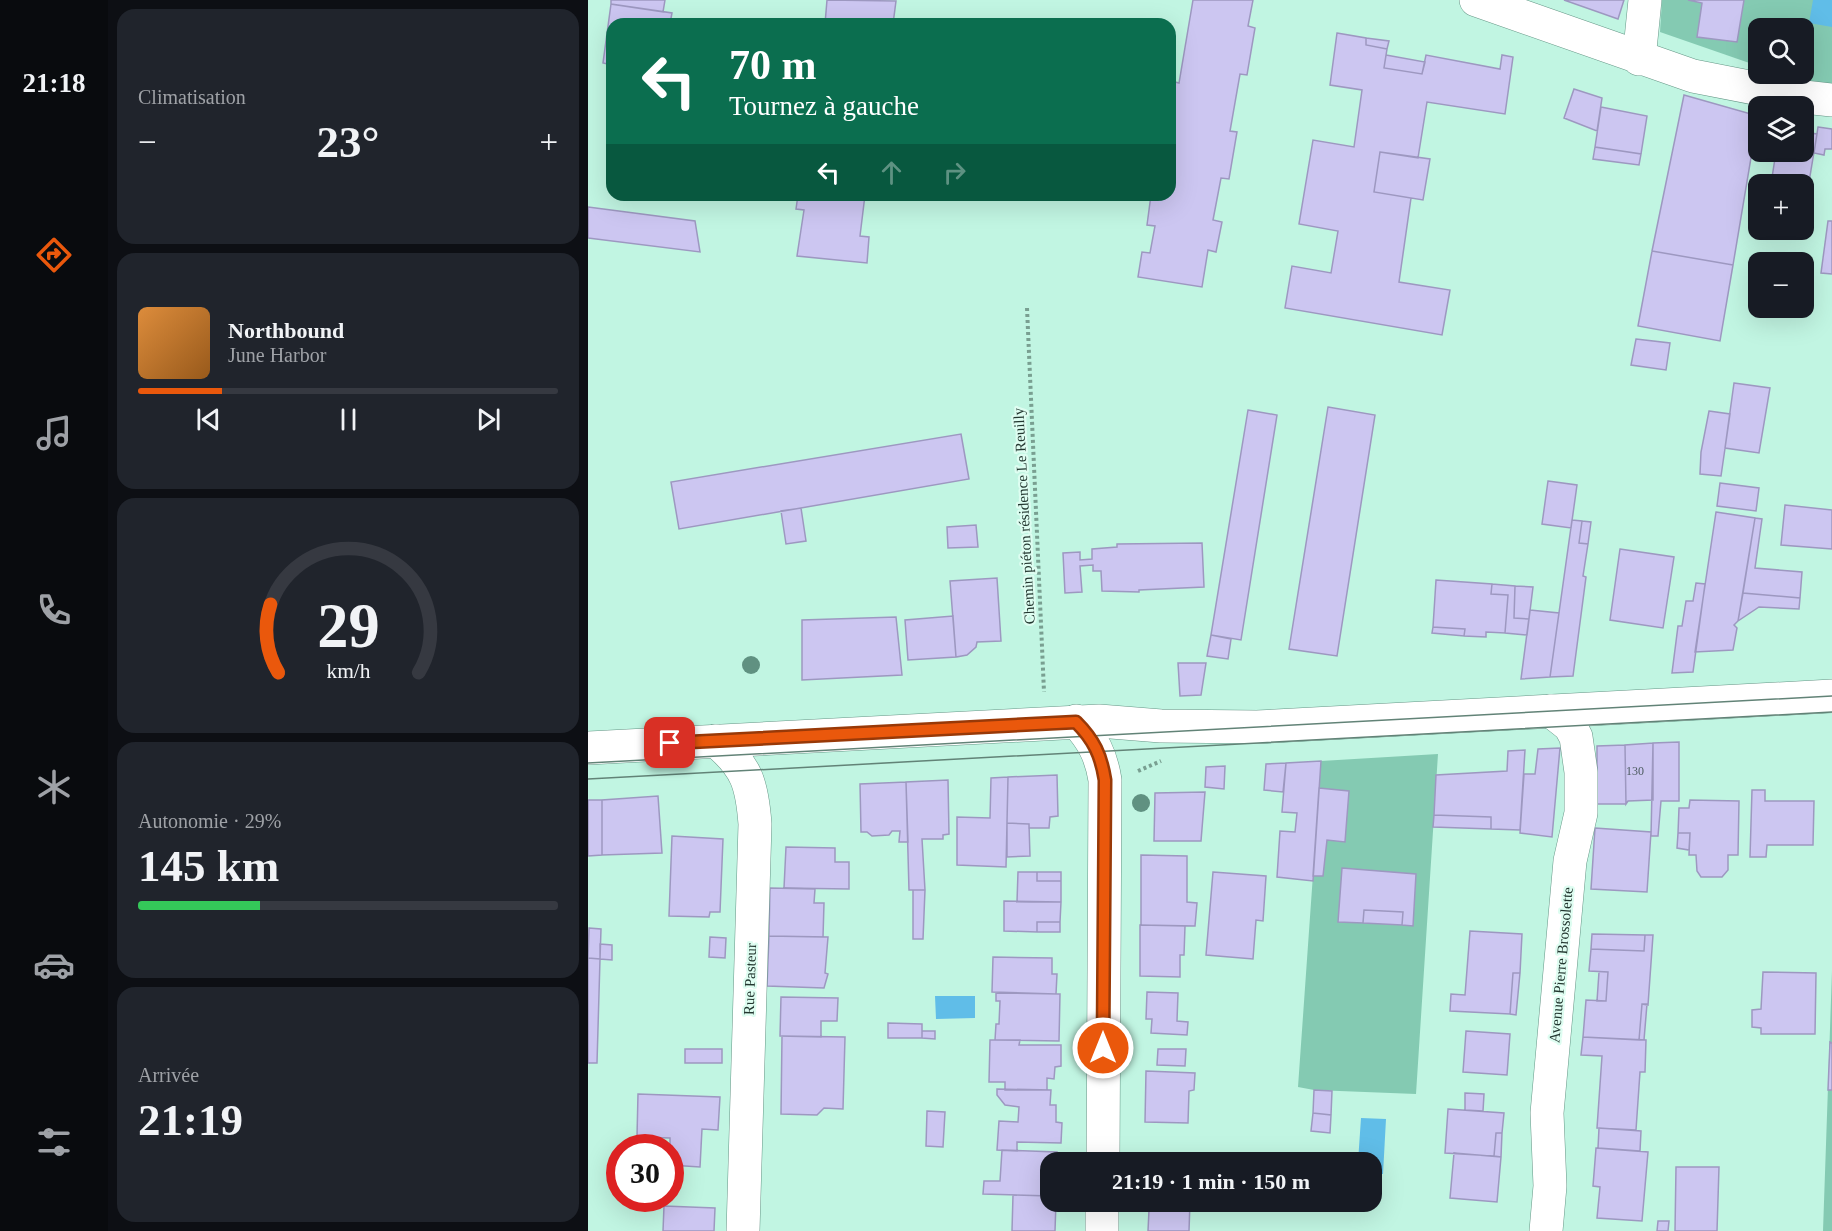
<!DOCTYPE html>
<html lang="fr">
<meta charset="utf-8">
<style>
body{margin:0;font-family:"Times New Roman",serif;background:#20242c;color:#f1f3f6;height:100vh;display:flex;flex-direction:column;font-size:22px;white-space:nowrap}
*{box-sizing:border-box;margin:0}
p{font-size:20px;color:#9ea1a6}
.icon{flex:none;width:33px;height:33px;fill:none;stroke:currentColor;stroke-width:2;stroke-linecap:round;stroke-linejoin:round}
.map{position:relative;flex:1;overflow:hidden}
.panel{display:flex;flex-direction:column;gap:9px;padding:9px;background:#0d0f14;width:480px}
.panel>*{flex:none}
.hud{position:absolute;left:18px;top:18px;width:570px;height:183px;border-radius:18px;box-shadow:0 6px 24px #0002;background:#0b6e4f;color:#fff;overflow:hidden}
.fabs{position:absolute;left:1160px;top:18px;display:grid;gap:12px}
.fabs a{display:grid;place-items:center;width:66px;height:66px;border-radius:12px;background:#171b24;box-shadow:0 6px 24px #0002;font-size:30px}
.speed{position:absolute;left:18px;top:1134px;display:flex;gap:12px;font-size:30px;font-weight:700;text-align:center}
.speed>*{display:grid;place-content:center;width:78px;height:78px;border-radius:50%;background:#171b24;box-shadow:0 6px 24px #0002;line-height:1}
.speed .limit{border:9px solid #d22;background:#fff;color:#111}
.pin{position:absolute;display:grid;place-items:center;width:51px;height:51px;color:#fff;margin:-26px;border-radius:12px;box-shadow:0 3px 9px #0006}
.me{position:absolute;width:66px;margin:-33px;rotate:0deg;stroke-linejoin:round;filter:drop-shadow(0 0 4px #0008)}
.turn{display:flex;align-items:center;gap:21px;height:126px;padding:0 24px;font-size:27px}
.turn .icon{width:78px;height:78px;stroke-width:2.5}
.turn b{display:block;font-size:42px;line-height:51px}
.lanes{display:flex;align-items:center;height:57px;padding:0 24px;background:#0003;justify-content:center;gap:30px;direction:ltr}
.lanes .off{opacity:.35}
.big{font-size:45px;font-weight:700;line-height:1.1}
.panel .tile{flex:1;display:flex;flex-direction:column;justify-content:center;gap:9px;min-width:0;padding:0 21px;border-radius:18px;background:#20242c}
.panel .dial{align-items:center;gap:0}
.dial svg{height:156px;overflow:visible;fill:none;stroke:#363941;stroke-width:7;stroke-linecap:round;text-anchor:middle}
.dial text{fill:#f1f3f6;stroke:none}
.song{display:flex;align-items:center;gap:18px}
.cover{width:72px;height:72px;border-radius:9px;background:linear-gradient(135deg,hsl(30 70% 55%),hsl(30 70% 35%))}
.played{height:6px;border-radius:3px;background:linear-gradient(90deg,#ea580c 20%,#363941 20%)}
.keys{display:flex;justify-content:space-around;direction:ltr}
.heat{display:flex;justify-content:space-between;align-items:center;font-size:33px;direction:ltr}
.charge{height:9px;border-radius:4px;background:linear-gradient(90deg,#34c759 29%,#363941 0)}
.trip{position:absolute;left:452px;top:1152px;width:342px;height:60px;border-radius:18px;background:#171b24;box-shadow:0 6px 24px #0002;font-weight:700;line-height:60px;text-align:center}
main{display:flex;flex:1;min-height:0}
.dock{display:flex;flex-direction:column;width:108px;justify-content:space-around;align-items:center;background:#090b0e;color:#9ea1a6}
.dock .icon{width:42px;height:42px}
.dock .current{color:#ea580c}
.dock b{font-size:27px;color:#f1f3f6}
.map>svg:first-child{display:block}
</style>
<main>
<nav class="dock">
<b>21:18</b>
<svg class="icon current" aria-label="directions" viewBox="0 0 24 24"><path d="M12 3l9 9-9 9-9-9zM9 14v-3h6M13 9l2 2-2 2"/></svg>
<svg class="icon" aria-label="music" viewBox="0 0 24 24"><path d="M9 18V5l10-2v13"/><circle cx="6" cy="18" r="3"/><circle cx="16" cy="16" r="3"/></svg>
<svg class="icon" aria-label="phone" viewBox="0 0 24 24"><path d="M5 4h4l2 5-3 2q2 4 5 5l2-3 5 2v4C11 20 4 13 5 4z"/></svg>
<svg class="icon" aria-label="climate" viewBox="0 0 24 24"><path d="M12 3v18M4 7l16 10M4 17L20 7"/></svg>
<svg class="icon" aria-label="car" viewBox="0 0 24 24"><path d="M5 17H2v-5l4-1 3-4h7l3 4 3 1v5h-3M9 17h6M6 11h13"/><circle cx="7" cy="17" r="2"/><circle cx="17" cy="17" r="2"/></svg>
<svg class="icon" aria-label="filters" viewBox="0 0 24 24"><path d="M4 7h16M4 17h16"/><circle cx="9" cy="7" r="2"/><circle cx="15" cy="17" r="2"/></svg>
</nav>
<section class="panel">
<div class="tile"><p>Climatisation</p>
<div class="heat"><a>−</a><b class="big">23°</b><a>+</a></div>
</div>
<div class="tile">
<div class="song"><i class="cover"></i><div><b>Northbound</b><p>June Harbor</p></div></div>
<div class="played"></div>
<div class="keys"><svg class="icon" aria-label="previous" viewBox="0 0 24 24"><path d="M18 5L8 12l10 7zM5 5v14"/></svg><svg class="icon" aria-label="pause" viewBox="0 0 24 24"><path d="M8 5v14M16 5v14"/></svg><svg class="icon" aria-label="next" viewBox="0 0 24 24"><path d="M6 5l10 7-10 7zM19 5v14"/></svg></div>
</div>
<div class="tile dial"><svg viewBox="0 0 100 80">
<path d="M14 69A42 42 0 1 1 86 69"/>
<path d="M14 69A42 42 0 0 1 10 34" stroke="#ea580c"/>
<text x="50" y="56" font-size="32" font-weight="700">29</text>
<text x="50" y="72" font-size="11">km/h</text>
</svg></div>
<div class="tile"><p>Autonomie · 29%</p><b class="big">145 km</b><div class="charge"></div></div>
<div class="tile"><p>Arrivée</p><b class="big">21:19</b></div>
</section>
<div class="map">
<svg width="1244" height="1231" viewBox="0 0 1244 1231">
<rect width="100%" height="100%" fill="#c1f5e2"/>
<path fill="#84cab2" d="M 1074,0 L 1244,0 L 1244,88 L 1227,86 L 1191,74 L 1215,74 L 1215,28 L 1170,28 L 1170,66 L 1072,32 Z
M 850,754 L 828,1094 L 726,1090 L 710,1087 L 733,761 Z
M 1244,971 L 1244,1231 L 1235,1231 Z"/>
<path fill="#60bde8" d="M 1225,0 L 1244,0 L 1244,27 L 1221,23 Z
M 347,996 L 387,996 L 387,1018 L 348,1019 Z
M 773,1118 L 798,1119 L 795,1174 L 783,1174 L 783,1162 L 770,1162 Z"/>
<path fill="#ccc6f1" stroke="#9d98c0" stroke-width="1.5" d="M 23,0 L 77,0 L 75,12 L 23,4 Z
M 239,0 L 308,1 L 305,24 L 237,24 Z
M 605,0 L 665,0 L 660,26 L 667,28 L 659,75 L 652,74 L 642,131 L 649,132 L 641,179 L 633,178 L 625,220 L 634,222 L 628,252 L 620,250 L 614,287 L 550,277 L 554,252 L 562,253 L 567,226 L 559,225 L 563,195 L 582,195 L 584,122 L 582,122 L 582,87 L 583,81 L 591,83 Z
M 976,0 L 1036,0 L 1030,19 Z
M 1100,0 L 1156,0 L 1149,42 L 1109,37 L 1114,3 Z
M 23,4 L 84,13 L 82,24 L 24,24 L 24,65 L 15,63 Z
M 749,33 L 778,38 L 778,45 L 799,49 L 796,68 L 834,74 L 838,55 L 912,69 L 914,55 L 925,57 L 917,114 L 839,102 L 830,158 L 792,152 L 786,192 L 823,198 L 811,282 L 862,290 L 854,335 L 697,308 L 704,266 L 743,273 L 750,231 L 711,224 L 725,140 L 766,147 L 774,90 L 742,85 Z
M 778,38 L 801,41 L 799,49 L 778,45 Z
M 798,55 L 837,62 L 834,74 L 796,68 Z
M 986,89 L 1014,98 L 1009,131 L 976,118 Z
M 1096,95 L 1170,116 L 1145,265 L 1064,251 Z
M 1013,107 L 1059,116 L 1053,154 L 1007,147 Z
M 1230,127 L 1244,129 L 1244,149 L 1237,149 L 1236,155 L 1226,153 Z
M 1215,132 L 1229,134 L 1218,200 L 1215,200 L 1215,184 L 1183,184 L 1188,152 L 1215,152 Z
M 1007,147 L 1053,154 L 1051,165 L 1005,159 Z
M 792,152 L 842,159 L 835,200 L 786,192 Z
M 210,195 L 277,195 L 272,236 L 281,237 L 279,263 L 209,256 L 216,210 L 208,209 Z
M 0,207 L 107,221 L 112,252 L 0,238 Z
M 1240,221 L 1244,221 L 1244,274 L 1233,273 Z
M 1064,251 L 1145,265 L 1132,341 L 1050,326 Z
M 1048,339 L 1082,343 L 1078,370 L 1043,365 Z
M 1146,383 L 1182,388 L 1171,453 L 1137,448 Z
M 740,407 L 787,415 L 749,656 L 701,649 Z
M 660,410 L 689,415 L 653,640 L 623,635 Z
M 1121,411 L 1142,414 L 1133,476 L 1112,474 L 1113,452 Z
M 373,434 L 381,479 L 91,529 L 83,482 Z
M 960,481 L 989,485 L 983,528 L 954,524 Z
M 1132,483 L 1171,488 L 1168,511 L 1129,506 Z
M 1197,505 L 1244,510 L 1244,549 L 1193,545 Z
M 213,508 L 218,541 L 198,544 L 193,511 Z
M 1128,512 L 1167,518 L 1150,621 L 1146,625 L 1149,628 L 1145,650 L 1107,652 Z
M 1167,518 L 1174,519 L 1167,568 L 1214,572 L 1212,598 L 1155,593 Z
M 984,520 L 994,521 L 991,543 L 1000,544 L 995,576 L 998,577 L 985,676 L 962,677 Z
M 994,521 L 1003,522 L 1000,544 L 991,543 Z
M 388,525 L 390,547 L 360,548 L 359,527 Z
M 614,543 L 616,587 L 551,590 L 551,592 L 514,591 L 513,571 L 505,571 L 505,565 L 492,566 L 494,592 L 477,593 L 475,553 L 492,552 L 492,560 L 504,559 L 504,549 L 529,547 L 529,544 Z
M 1032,549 L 1086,557 L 1075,628 L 1022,620 Z
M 409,578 L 413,641 L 389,642 L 388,647 L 379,655 L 368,657 L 362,581 Z
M 848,580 L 904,584 L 903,594 L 920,595 L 917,633 L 898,632 L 898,637 L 876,636 L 877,629 L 845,627 Z
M 1108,583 L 1117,584 L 1105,672 L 1084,673 L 1090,626 L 1094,626 L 1098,601 L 1105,601 Z
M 904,584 L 927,586 L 926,618 L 941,619 L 939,635 L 917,633 L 920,595 L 903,594 Z
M 927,586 L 945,587 L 941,619 L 926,618 Z
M 1155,593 L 1212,598 L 1211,609 L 1171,607 L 1150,621 Z
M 942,610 L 971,613 L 962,677 L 933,679 Z
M 365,616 L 368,657 L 320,660 L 317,620 Z
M 308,617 L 314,675 L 214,680 L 214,620 Z
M 845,627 L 877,629 L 876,636 L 844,633 Z
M 623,635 L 643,639 L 640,659 L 619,656 Z
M 590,663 L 618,663 L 613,695 L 592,696 Z
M 1091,742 L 1091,801 L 1073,801 L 1070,836 L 1063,836 L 1065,743 Z
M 1065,743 L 1065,800 L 1040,801 L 1038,804 L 1037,745 Z
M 1037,745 L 1038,804 L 1009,804 L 1009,746 Z
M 972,748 L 964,837 L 932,833 L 936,774 L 947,774 L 950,749 Z
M 937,750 L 932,830 L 903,829 L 903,817 L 846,815 L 848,775 L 919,771 L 920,751 Z
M 733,761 L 725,881 L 689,877 L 692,831 L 707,832 L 709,813 L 694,812 L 698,763 Z
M 698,763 L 695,792 L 676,790 L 678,764 Z
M 637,766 L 636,789 L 617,787 L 618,767 Z
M 469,775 L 470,816 L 462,817 L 461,828 L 441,828 L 441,824 L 419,823 L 420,777 Z
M 420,777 L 418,867 L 369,865 L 369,817 L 402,818 L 403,778 Z
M 360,780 L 361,834 L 355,835 L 355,839 L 334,839 L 337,890 L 321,890 L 318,782 Z
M 318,782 L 320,842 L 311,842 L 312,831 L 304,831 L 301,835 L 284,836 L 279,832 L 273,832 L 272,784 Z
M 731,788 L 761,791 L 757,842 L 739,840 L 735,876 L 725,876 Z
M 1164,790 L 1177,790 L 1177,801 L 1226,801 L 1225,845 L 1179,845 L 1178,857 L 1162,857 Z
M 617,792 L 613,841 L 566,841 L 567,793 Z
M 70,796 L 74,853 L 14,855 L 14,800 Z
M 0,800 L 14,800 L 14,855 L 0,856 Z
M 1102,800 L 1151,801 L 1150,855 L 1140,855 L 1140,870 L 1134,877 L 1113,877 L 1109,871 L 1108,855 L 1101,855 L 1102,833 L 1090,833 L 1091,808 L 1101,808 Z
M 846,815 L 903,817 L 903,829 L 845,827 Z
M 419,823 L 441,824 L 442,856 L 419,857 Z
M 1007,828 L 1063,832 L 1059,892 L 1003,889 Z
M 1090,833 L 1102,833 L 1101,850 L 1089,848 Z
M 84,836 L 135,839 L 132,912 L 122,912 L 121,917 L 81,916 Z
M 198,847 L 247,848 L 247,862 L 261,862 L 261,889 L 196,888 Z
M 553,855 L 599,856 L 599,902 L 609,903 L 607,926 L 553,925 Z
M 754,868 L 828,874 L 825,926 L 814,925 L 815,912 L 776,910 L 775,923 L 750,922 Z
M 430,872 L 449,872 L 449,881 L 473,881 L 473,902 L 429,902 Z
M 449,872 L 473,872 L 473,881 L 449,881 Z
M 625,872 L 678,876 L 675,921 L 668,920 L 665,959 L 618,955 Z
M 182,888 L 227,889 L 226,903 L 236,903 L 235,937 L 181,936 Z
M 325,890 L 337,890 L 335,939 L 325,939 Z
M 416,901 L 473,902 L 472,922 L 449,922 L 449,932 L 416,931 Z
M 776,910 L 815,912 L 814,925 L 775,923 Z
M 449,922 L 472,922 L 472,932 L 449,932 Z
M 552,925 L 597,926 L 596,955 L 592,955 L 592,977 L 552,976 Z
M 1,928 L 13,929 L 12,959 L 0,958 Z
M 882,931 L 934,934 L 932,973 L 925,973 L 922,1014 L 862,1011 L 863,994 L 877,995 Z
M 1004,934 L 1057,935 L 1056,951 L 1003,949 Z
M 1057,935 L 1065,935 L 1060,1005 L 1054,1004 L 1051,1040 L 995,1037 L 998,1000 L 1018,1001 L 1020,972 L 1001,971 L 1003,949 L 1056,951 Z
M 181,936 L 240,937 L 237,973 L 240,974 L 236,988 L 179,986 Z
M 122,937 L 138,938 L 137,958 L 121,957 Z
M 12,944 L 24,945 L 24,960 L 12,959 Z
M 405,957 L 464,958 L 464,974 L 469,974 L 468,994 L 404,992 Z
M 0,958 L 12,959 L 9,1063 L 0,1063 Z
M 1011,972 L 1020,972 L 1018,1001 L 1009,1001 Z
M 1175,972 L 1228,973 L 1227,1034 L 1173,1034 L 1173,1028 L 1164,1027 L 1164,1010 L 1173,1009 Z
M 925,973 L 932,973 L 928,1015 L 922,1014 Z
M 559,992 L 590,993 L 589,1021 L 600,1022 L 599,1035 L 563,1033 L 564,1019 L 558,1019 Z
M 408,993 L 472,994 L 471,1041 L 407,1040 L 408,1024 L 411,1024 L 412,1001 L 408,1001 Z
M 193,997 L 250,998 L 249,1021 L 233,1021 L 233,1037 L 192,1036 Z
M 1054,1004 L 1059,1004 L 1056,1040 L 1051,1040 Z
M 300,1023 L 334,1024 L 334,1038 L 300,1038 Z
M 334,1031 L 347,1031 L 347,1039 L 334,1038 Z
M 878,1031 L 922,1034 L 919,1075 L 875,1072 Z
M 194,1036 L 257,1037 L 255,1109 L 236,1108 L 229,1115 L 193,1114 Z
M 995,1037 L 1058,1040 L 1057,1072 L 1052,1072 L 1048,1130 L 1009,1128 L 1014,1056 L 993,1055 Z
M 402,1040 L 432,1040 L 431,1045 L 473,1045 L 473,1066 L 467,1067 L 466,1079 L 459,1078 L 459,1090 L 417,1090 L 417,1082 L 401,1082 Z
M 1242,1042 L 1244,1043 L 1244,1090 L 1240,1090 Z
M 97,1049 L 134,1049 L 134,1063 L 97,1063 Z
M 570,1049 L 598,1049 L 597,1066 L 569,1065 Z
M 558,1071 L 607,1073 L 606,1090 L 601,1091 L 600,1123 L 557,1122 Z
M 409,1089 L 463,1090 L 462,1105 L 468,1105 L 468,1122 L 474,1123 L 473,1143 L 429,1142 L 429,1151 L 409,1150 L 411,1121 L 430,1122 L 431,1107 L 417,1105 L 409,1095 Z
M 726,1090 L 744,1091 L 743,1115 L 725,1113 Z
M 877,1093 L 896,1094 L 895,1111 L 877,1110 Z
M 50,1094 L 132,1097 L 130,1130 L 114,1129 L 112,1167 L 82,1165 L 82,1138 L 49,1137 Z
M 860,1109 L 916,1113 L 914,1133 L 908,1133 L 906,1156 L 857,1153 Z
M 339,1111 L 357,1112 L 355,1147 L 338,1146 Z
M 725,1113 L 743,1115 L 742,1133 L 723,1131 Z
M 1011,1128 L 1053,1131 L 1052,1151 L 1010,1148 Z
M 908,1133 L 914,1133 L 913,1157 L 906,1156 Z
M 1008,1148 L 1060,1152 L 1054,1221 L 1009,1218 L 1012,1187 L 1005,1186 Z
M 414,1150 L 469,1152 L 468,1162 L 462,1162 L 460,1196 L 395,1194 L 396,1181 L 412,1181 Z
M 866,1153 L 913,1157 L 909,1202 L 862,1198 Z
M 1088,1167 L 1131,1167 L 1129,1231 L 1087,1231 Z
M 425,1195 L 462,1196 L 462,1202 L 468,1202 L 467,1231 L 424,1231 Z
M 551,1202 L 602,1202 L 601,1231 L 560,1231 L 561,1210 L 551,1210 Z
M 76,1206 L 127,1208 L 126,1231 L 75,1231 Z
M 1070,1221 L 1081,1221 L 1080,1231 L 1069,1231 Z"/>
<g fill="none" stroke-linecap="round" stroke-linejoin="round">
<defs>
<path id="street" d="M 888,0 L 1105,76 L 1207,96 L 1244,100
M 1051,59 L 1057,0
M 488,721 C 505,740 513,755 517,780 L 515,1162
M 128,741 C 159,767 164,784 167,824 L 155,1231
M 514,1231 L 514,1202
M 958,1231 L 962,1186 L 959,1113 L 982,861 L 993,813 L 993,772 L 988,737 L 982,726 L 963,711"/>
<path id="secondary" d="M 0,748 L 511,721 L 573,726 L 669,727 L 1244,696"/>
</defs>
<use href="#street" stroke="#659686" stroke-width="34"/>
<use href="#secondary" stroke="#659686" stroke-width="34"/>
<path stroke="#799f91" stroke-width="4" stroke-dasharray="3 3" stroke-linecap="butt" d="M 439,308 L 456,692
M 550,771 L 573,761"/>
<use href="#street" stroke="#fff" stroke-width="33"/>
<use href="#secondary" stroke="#fff" stroke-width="33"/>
<path stroke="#628377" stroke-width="1.5" d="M 0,763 L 1244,696
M 0,779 L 1244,712"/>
</g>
<g fill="#609181">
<circle cx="163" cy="665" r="9"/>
<circle cx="553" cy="803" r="9"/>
</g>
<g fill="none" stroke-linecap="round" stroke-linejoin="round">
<defs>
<path id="route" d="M 82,743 L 488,722 C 506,740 513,755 517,780 L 515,1048"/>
</defs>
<use href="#route" stroke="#983908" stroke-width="15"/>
<use href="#route" stroke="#ea580c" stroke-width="10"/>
</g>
<g text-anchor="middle" stroke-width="4.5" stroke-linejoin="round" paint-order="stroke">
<g font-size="12" fill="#4d5b60">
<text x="1047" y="775">130</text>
</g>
<g font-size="15" fill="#233730" stroke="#defdf1">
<text transform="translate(436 516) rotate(-93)" y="5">Chemin piéton résidence Le Reuilly</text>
<text transform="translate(973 965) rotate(-85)" y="5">Avenue Pierre Brossolette</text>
<text transform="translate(162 979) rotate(-88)" y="5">Rue Pasteur</text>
</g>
</g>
</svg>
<div class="fabs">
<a><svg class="icon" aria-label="search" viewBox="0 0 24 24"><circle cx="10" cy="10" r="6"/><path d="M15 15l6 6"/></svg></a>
<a><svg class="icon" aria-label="layers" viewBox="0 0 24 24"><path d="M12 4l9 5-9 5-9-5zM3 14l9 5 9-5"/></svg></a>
<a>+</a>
<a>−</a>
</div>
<div class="speed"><div class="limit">30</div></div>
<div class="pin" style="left:82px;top:743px;background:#d93025"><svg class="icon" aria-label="arrive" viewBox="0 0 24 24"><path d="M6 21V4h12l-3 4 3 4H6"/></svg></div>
<svg class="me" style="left:515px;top:1048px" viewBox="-20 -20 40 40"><circle r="17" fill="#ea580c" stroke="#fff" stroke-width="3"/><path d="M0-11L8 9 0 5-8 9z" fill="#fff"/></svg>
<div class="trip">21:19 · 1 min · 150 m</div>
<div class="hud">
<div class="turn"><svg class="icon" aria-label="left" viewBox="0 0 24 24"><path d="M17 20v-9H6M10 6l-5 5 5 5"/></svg><div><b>70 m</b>Tournez à gauche</div></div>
<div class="lanes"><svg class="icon" aria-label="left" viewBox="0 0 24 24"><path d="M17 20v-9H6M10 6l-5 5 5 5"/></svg><svg class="icon off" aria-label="ahead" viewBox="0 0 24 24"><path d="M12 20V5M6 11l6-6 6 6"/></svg><svg class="icon off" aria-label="right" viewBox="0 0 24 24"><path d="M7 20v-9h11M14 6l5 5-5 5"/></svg></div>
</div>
</div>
</main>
